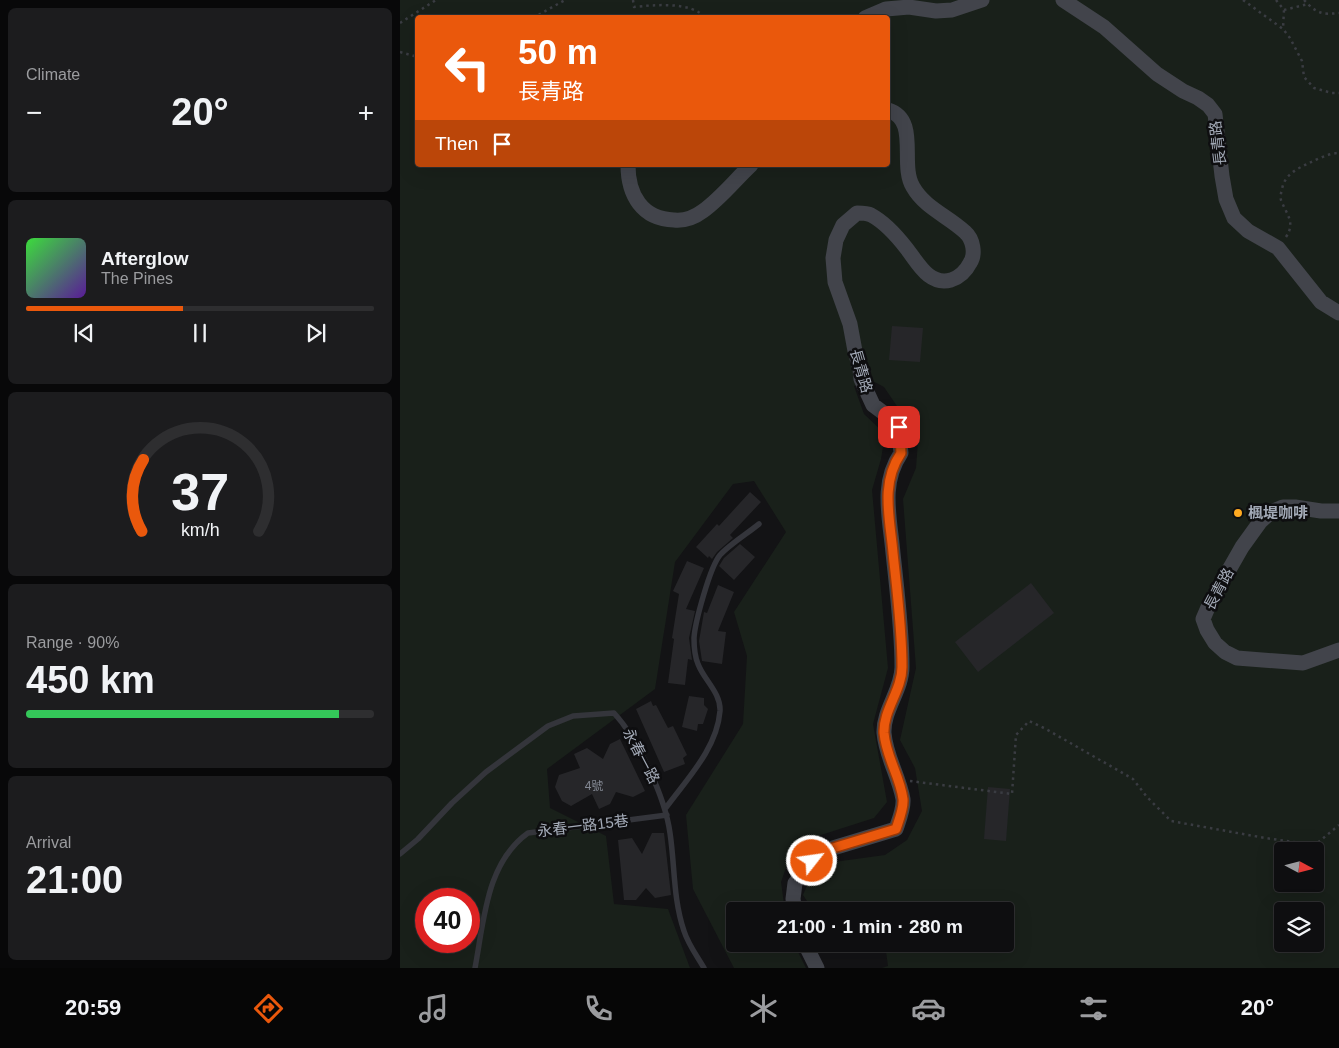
<!DOCTYPE html>
<meta charset="utf-8">
<style>
body{margin:0;font-family:Helvetica,"Noto Sans TC",sans-serif;background:#1c1c1e;color:#f1f3f6;height:100vh;display:flex;flex-direction:column;font-size:19px;white-space:nowrap}
*{box-sizing:border-box;margin:0}
p{font-size:16px;color:#9b9c9f}
.icon{flex:none;width:28px;height:28px;fill:none;stroke:currentColor;stroke-width:2;stroke-linecap:round;stroke-linejoin:round}
.map{position:relative;flex:1;overflow:hidden}
.sheet{display:flex;flex-direction:column;gap:8px;padding:8px;background:#080809;width:400px}
.sheet>*{flex:none}
.hud{position:absolute;left:15px;top:15px;width:475px;height:152px;border-radius:5px;box-shadow:0 5px 20px #0002,0 0 0 1px #2e2e30;background:#ea580c;color:#fff;overflow:hidden}
.needle{width:32px;rotate:97deg}
.fabs{position:absolute;left:874px;top:842px;display:grid;gap:10px}
.fabs a{display:grid;place-items:center;width:50px;height:50px;border-radius:5px;background:#0e0e10;box-shadow:0 5px 20px #0002,0 0 0 1px #2e2e30;font-size:25px}
.speed{position:absolute;left:15px;top:888px;display:flex;gap:10px;font-size:25px;font-weight:700;text-align:center}
.speed>*{display:grid;place-content:center;width:65px;height:65px;border-radius:50%;background:#0e0e10;box-shadow:0 5px 20px #0002,0 0 0 1px #2e2e30;line-height:1}
.speed .limit{border:8px solid #d22;background:#fff;color:#111}
.pin{position:absolute;display:grid;place-items:center;width:42px;height:42px;color:#fff;margin:-21px;border-radius:10px;box-shadow:0 2px 8px #0006}
.me{position:absolute;width:55px;margin:-28px;rotate:60deg;stroke-linejoin:round;filter:drop-shadow(0 0 4px #0008)}
.turn{display:flex;align-items:center;gap:18px;height:105px;padding:0 20px;font-size:22px}
.turn .icon{width:65px;height:65px;stroke-width:2.5}
.turn b{display:block;font-size:35px;line-height:42px}
.then{display:flex;align-items:center;height:48px;padding:0 20px;background:#0003;gap:10px;font-size:19px}
.big{font-size:38px;font-weight:700;line-height:1.1}
.sheet .tile{flex:1;display:flex;flex-direction:column;justify-content:center;gap:8px;min-width:0;padding:0 18px;border-radius:8px;background:#1c1c1e}
.sheet .dial{align-items:center;gap:0}
.dial svg{height:130px;overflow:visible;fill:none;stroke:#2e2e30;stroke-width:7;stroke-linecap:round;text-anchor:middle}
.dial text{fill:#f1f3f6;stroke:none}
.song{display:flex;align-items:center;gap:15px}
.cover{width:60px;height:60px;border-radius:8px;background:linear-gradient(135deg,hsl(120 70% 55%),hsl(270 70% 35%))}
.played{height:5px;border-radius:2px;background:linear-gradient(90deg,#ea580c 45%,#2e2e30 45%)}
.keys{display:flex;justify-content:space-around;direction:ltr}
.heat{display:flex;justify-content:space-between;align-items:center;font-size:28px;direction:ltr}
.charge{height:8px;border-radius:4px;background:linear-gradient(90deg,#34c759 90%,#2e2e30 0)}
.trip{position:absolute;left:326px;top:902px;width:288px;height:50px;border-radius:5px;background:#0e0e10;box-shadow:0 5px 20px #0002,0 0 0 1px #2e2e30;font-weight:700;line-height:50px;text-align:center}
.tabs{display:flex;height:80px;justify-content:space-around;align-items:center;background:#060606;color:#9b9c9f}
.tabs .icon{width:35px;height:35px}
.tabs .selected{color:#ea580c}
.tabs b{font-size:22px;color:#f1f3f6}
main{display:flex;flex:1;min-height:0}
.map>svg:first-child{display:block}
</style>
<main>
<section class="sheet">
<div class="tile"><p>Climate</p>
<div class="heat"><a>−</a><b class="big">20°</b><a>+</a></div>
</div>
<div class="tile">
<div class="song"><i class="cover"></i><div><b>Afterglow</b><p>The Pines</p></div></div>
<div class="played"></div>
<div class="keys"><svg class="icon" aria-label="previous" viewBox="0 0 24 24"><path d="M18 5L8 12l10 7zM5 5v14"/></svg><svg class="icon" aria-label="pause" viewBox="0 0 24 24"><path d="M8 5v14M16 5v14"/></svg><svg class="icon" aria-label="next" viewBox="0 0 24 24"><path d="M6 5l10 7-10 7zM19 5v14"/></svg></div>
</div>
<div class="tile dial"><svg viewBox="0 0 100 80">
<path d="M14 69A42 42 0 1 1 86 69"/>
<path d="M14 69A42 42 0 0 1 15 25" stroke="#ea580c"/>
<text x="50" y="56" font-size="32" font-weight="700">37</text>
<text x="50" y="72" font-size="11">km/h</text>
</svg></div>
<div class="tile"><p>Range · 90%</p><b class="big">450 km</b><div class="charge"></div></div>
<div class="tile"><p>Arrival</p><b class="big">21:00</b></div>
</section>
<div class="map">
<svg width="939" height="968" viewBox="0 0 939 968">
<rect width="100%" height="100%" fill="#131315"/>
<path fill="#19201a" fill-rule="evenodd" d="M 0,0 L 939,0 L 939,968 L 482,968 L 488,966 L 485,944 L 605,944 L 605,911 L 463,911 L 458,907 L 413,910 L 403,895 L 412,874 L 434,862 L 485,855 L 507,840 L 522,811 L 515,768 L 500,740 L 516,668 L 503,499 L 516,468 L 518,441 L 503,415 L 484,387 L 469,379 L 454,386 L 464,414 L 485,434 L 481,459 L 472,490 L 488,668 L 473,724 L 487,802 L 474,818 L 421,835 L 388,862 L 381,882 L 385,911 L 335,911 L 335,944 L 394,944 L 406,968 L 334,968 L 293,889 L 286,815 L 343,724 L 347,656 L 334,612 L 386,532 L 354,481 L 333,484 L 275,562 L 255,689 L 147,769 L 150,808 L 206,836 L 214,904 L 268,909 L 290,968 L 0,968 ZM 18,18 L 488,18 L 488,165 L 18,165 ZM 882,851 L 915,851 L 915,884 L 882,884 ZM 26,899 L 69,899 L 69,941 L 26,941 ZM 882,911 L 915,911 L 915,944 L 882,944 Z"/>
<path fill="#262629" d="M 492,326 L 523,328 L 520,362 L 489,360 Z
M 350,492 L 361,502 L 330,535 L 333,538 L 317,552 L 312,559 L 309,556 L 308,558 L 296,547 L 317,524 L 319,526 Z
M 340,544 L 355,557 L 334,580 L 319,566 L 324,558 Z
M 287,561 L 304,568 L 286,609 L 295,611 L 289,638 L 292,660 L 288,659 L 285,685 L 268,683 L 274,639 L 272,638 L 279,594 L 273,591 Z
M 631,583 L 654,613 L 578,672 L 555,642 Z
M 318,585 L 334,592 L 318,631 L 326,632 L 322,664 L 302,661 L 299,641 L 304,612 L 307,613 Z
M 289,696 L 304,698 L 304,705 L 308,709 L 303,724 L 298,724 L 297,731 L 282,727 Z
M 251,701 L 253,706 L 256,705 L 268,728 L 273,726 L 287,755 L 283,758 L 285,764 L 264,772 L 236,709 Z
M 220,739 L 245,791 L 233,797 L 216,792 L 210,804 L 199,809 L 192,794 L 171,806 L 162,801 L 155,787 L 159,775 L 180,768 L 174,754 L 187,748 L 203,759 L 210,744 Z
M 588,787 L 610,789 L 606,841 L 584,839 Z
M 252,833 L 264,833 L 271,895 L 255,898 L 246,888 L 236,900 L 224,900 L 218,840 L 232,838 L 242,854 Z"/>
<g fill="none" stroke-linecap="round" stroke-linejoin="round">
<path stroke="#3a3c42" stroke-width="2.5" stroke-dasharray="2.5 4" stroke-linecap="butt" d="M 233,0 L 234,7 C 252,5 293,1 305,18
M 843,0 L 883,29 L 890,38 L 902,61 L 904,77 L 914,88 L 932,93 L 939,93
M 876,0 L 884,10 L 883,29
M 904,0 C 916,13 922,15 939,13
M 884,10 L 908,4
M 133,18 L 165,0
M 0,23 L 36,0
M 0,52 L 14,56 L 18,56
M 886,237 C 896,222 886,214 881,200 C 880,197 881,193 882,189 C 885,174 897,169 909,163 C 918,159 929,153 939,153
M 510,781 L 612,794 L 616,735 L 629,721 L 646,729 L 733,779 L 747,797 L 771,821 L 865,838 L 915,845 L 939,825"/>
<path stroke="#34353b" stroke-width="5.5" d="M 265,809 C 286,780 317,749 320,711 C 321,693 304,680 298,664 C 295,657 294,646 294,638 C 295,622 310,567 320,555 C 329,545 348,533 359,524
M 0,854 L 18,839 L 52,803 L 86,772 L 148,726 L 173,716 L 214,713 C 238,739 265,797 270,833 C 275,866 273,899 284,931 C 288,944 297,956 304,968
M 75,968 C 84,921 86,863 128,833 L 267,815"/>
<path stroke="#42444b" stroke-width="15" d="M 663,0 L 704,27 L 757,74 L 783,91 L 798,98 L 808,105 L 815,114 L 822,176 L 826,199 L 834,218 L 848,231 L 878,248 L 921,302 L 939,313
M 465,18 L 486,9 L 509,7 L 536,11 L 552,10 L 582,0
M 228,165 C 228,195 242,219 274,220 C 284,221 295,217 303,211 C 321,198 335,180 351,165
M 939,511 L 921,511 L 895,507 L 883,507 L 871,512 L 860,522 L 842,547 L 809,605 L 803,619 L 807,630 L 815,643 L 825,652 L 837,658 L 903,663 L 939,650
M 395,911 L 393,899 L 395,883 L 412,861 L 423,851 L 496,829 C 499,820 504,808 503,799 C 499,776 486,757 484,733 C 483,710 502,690 502,667 C 502,629 497,591 493,553 C 490,518 480,484 501,453 L 500,444 L 502,435 L 499,427 L 493,420 L 473,405 L 461,379 L 460,369 L 455,351 L 450,324 L 435,282 L 433,258 L 436,240 L 443,225 L 457,213 C 461,213 467,213 471,215 C 486,223 497,236 507,249 C 518,263 529,286 551,280 C 560,277 566,271 570,263 C 576,254 573,239 565,232 C 548,216 525,208 513,187 C 499,164 520,120 488,110
M 405,944 L 417,968"/>
</g>
<g fill="none" stroke-linecap="round" stroke-linejoin="round">
<defs>
<path id="route" d="M 412,861 L 423,851 L 496,829 C 499,820 504,808 503,799 C 500,776 486,757 484,733 C 483,710 502,690 502,667 C 502,629 497,591 493,553 C 490,518 480,484 501,453 C 500,444 502,436 499,427"/>
</defs>
<use href="#route" stroke="#983908" stroke-width="12"/>
<use href="#route" stroke="#ea580c" stroke-width="9"/>
</g>
<circle fill="#ffaa21" stroke="#0e0e10" stroke-width="2" cx="838" cy="513" r="5"/>
<g text-anchor="middle" stroke-width="5" stroke-linejoin="round" paint-order="stroke">
<g font-size="12" fill="#838893">
<text x="194" y="790">4號</text>
</g>
<g font-size="15" fill="#a3aab7" stroke="#0e0e10">
<text transform="translate(818 143) rotate(-97)" y="5">長青路</text>
<text transform="translate(461 371) rotate(74)" y="5">長青路</text>
<text transform="translate(819 589) rotate(-62)" y="5">長青路</text>
<text transform="translate(241 756) rotate(62)" y="5">永春一路</text>
<text transform="translate(183 826) rotate(-7)" y="5">永春一路15巷</text>
</g>
<g font-size="15" font-weight="bold" fill="#a3aab7" stroke="#0e0e10" text-anchor="start">
<text x="848" y="518">楓堤咖啡</text>
</g>
</g>
</svg>
<div class="fabs">
<a><svg class="needle" viewBox="-14 -14 28 28"><path d="M0-13l5 13h-10z" fill="#e53935"/><path d="M0 13l5-13h-10z" fill="#9b9c9f"/></svg></a>
<a><svg class="icon" aria-label="layers" viewBox="0 0 24 24"><path d="M12 4l9 5-9 5-9-5zM3 14l9 5 9-5"/></svg></a>
</div>
<div class="speed"><div class="limit">40</div></div>
<div class="pin" style="left:499px;top:427px;background:#d93025"><svg class="icon" aria-label="arrive" viewBox="0 0 24 24"><path d="M6 21V4h12l-3 4 3 4H6"/></svg></div>
<svg class="me" style="left:412px;top:861px" viewBox="-20 -20 40 40"><circle r="17" fill="#ea580c" stroke="#fff" stroke-width="3"/><path d="M0-11L8 9 0 5-8 9z" fill="#fff"/></svg>
<div class="trip">21:00 · 1 min · 280 m</div>
<div class="hud">
<div class="turn"><svg class="icon" aria-label="left" viewBox="0 0 24 24"><path d="M17 20v-9H6M10 6l-5 5 5 5"/></svg><div><b>50 m</b>長青路</div></div>
<div class="then">Then<svg class="icon" aria-label="arrive" viewBox="0 0 24 24"><path d="M6 21V4h12l-3 4 3 4H6"/></svg></div>
</div>
</div>
</main>
<nav class="tabs">
<b>20:59</b>
<svg class="icon selected" aria-label="directions" viewBox="0 0 24 24"><path d="M12 3l9 9-9 9-9-9zM9 14v-3h6M13 9l2 2-2 2"/></svg>
<svg class="icon" aria-label="music" viewBox="0 0 24 24"><path d="M9 18V5l10-2v13"/><circle cx="6" cy="18" r="3"/><circle cx="16" cy="16" r="3"/></svg>
<svg class="icon" aria-label="phone" viewBox="0 0 24 24"><path d="M5 4h4l2 5-3 2q2 4 5 5l2-3 5 2v4C11 20 4 13 5 4z"/></svg>
<svg class="icon" aria-label="climate" viewBox="0 0 24 24"><path d="M12 3v18M4 7l16 10M4 17L20 7"/></svg>
<svg class="icon" aria-label="car" viewBox="0 0 24 24"><path d="M5 17H2v-5l4-1 3-4h7l3 4 3 1v5h-3M9 17h6M6 11h13"/><circle cx="7" cy="17" r="2"/><circle cx="17" cy="17" r="2"/></svg>
<svg class="icon" aria-label="filters" viewBox="0 0 24 24"><path d="M4 7h16M4 17h16"/><circle cx="9" cy="7" r="2"/><circle cx="15" cy="17" r="2"/></svg>
<b>20°</b>
</nav>
